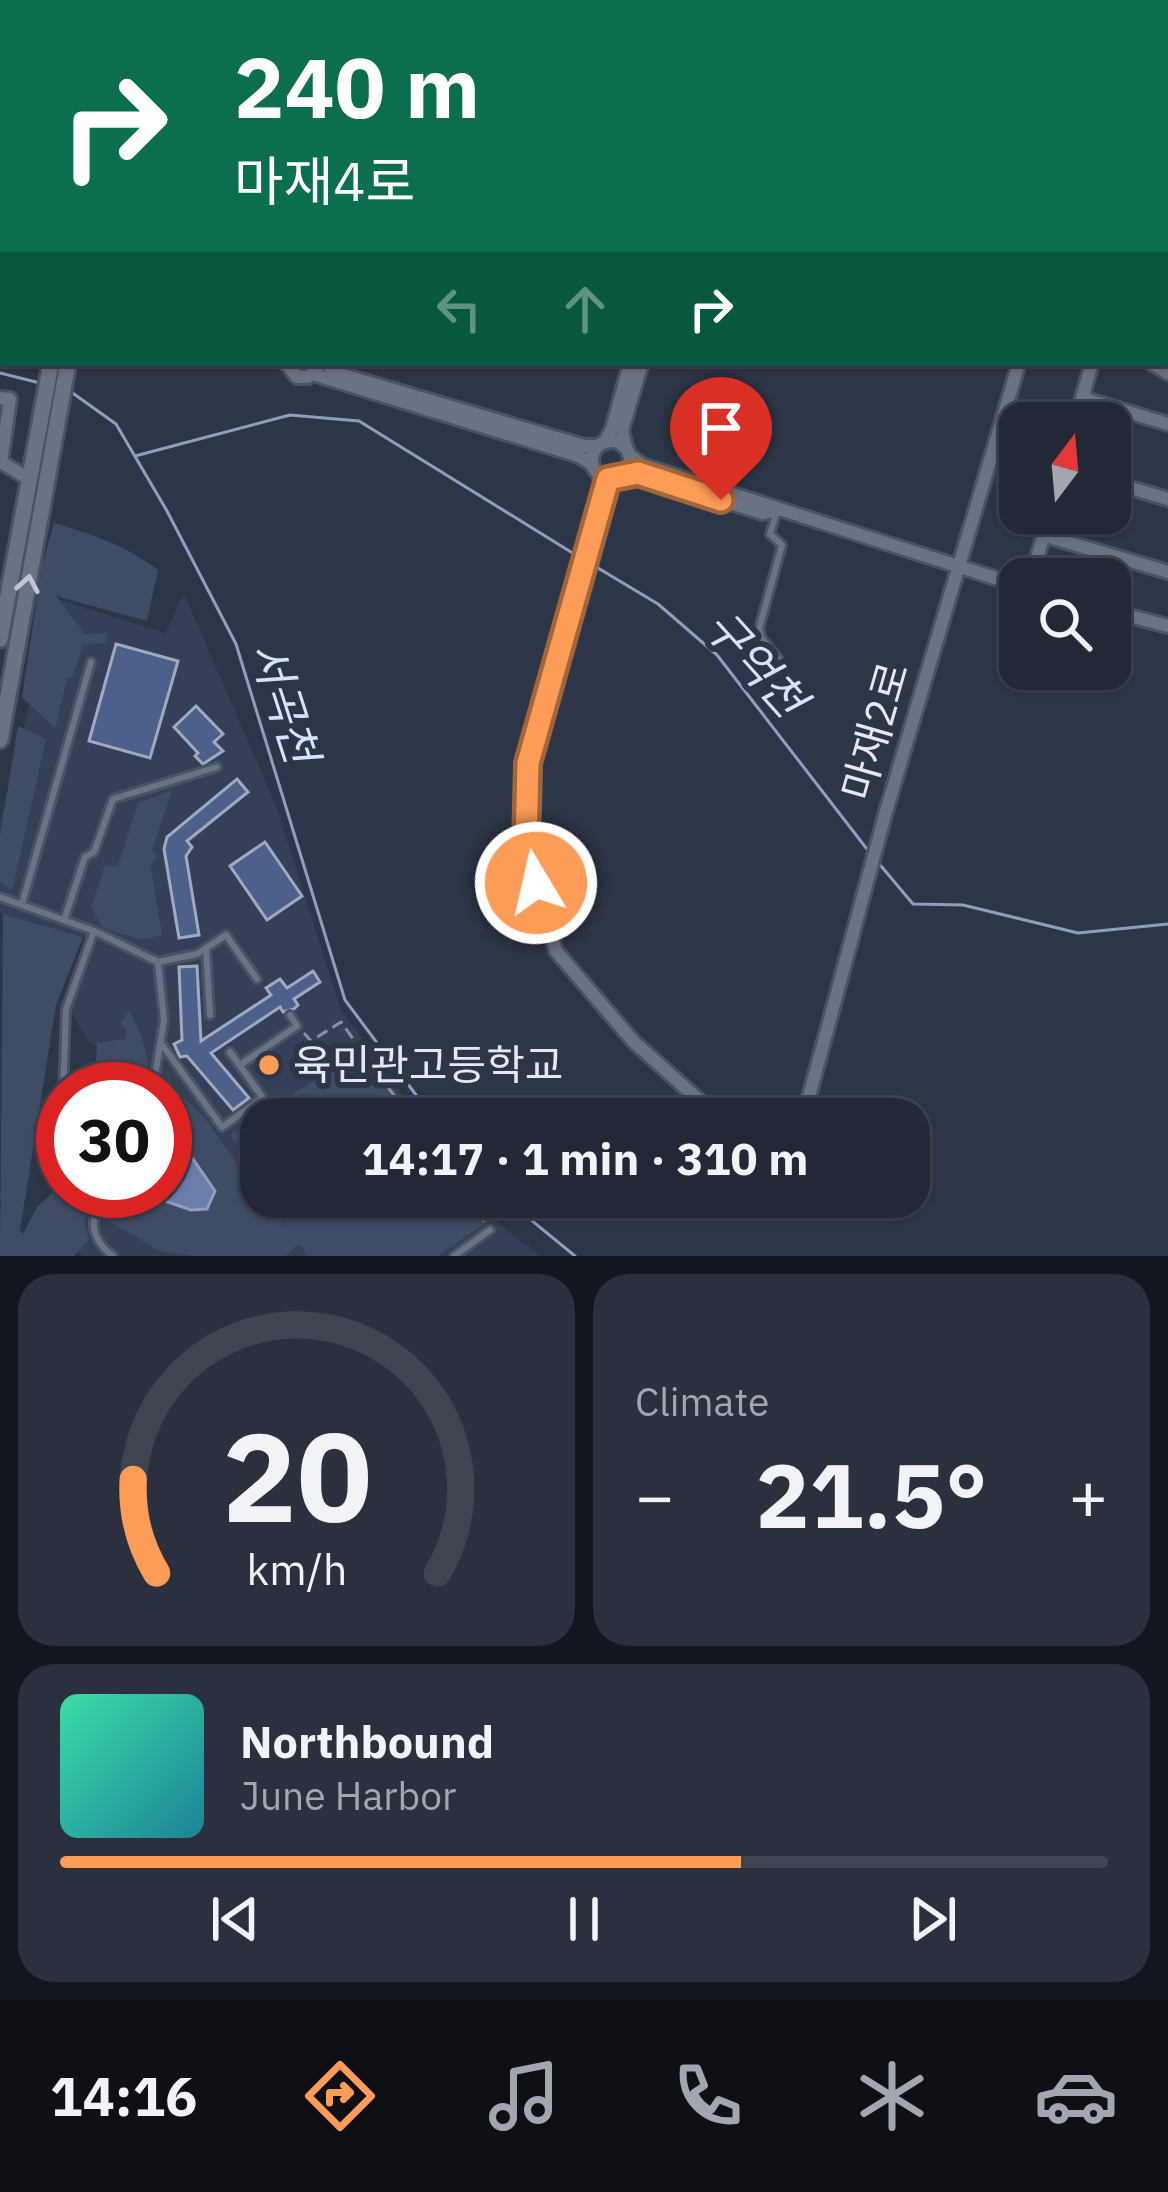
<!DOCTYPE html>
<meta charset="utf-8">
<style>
body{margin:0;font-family:"IBM Plex Sans","Noto Sans KR",sans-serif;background:#2a303e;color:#f1f3f6;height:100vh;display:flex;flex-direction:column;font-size:45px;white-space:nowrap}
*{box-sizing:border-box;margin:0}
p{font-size:39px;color:#a2a6ad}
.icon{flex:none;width:66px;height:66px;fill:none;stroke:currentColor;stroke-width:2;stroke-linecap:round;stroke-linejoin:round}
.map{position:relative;height:1256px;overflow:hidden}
.sheet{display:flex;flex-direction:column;gap:18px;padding:18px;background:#13161e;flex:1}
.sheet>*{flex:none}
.top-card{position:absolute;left:0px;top:0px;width:1170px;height:366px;box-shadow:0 3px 9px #0004,0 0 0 3px #3f4451;background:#0b6e4f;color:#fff;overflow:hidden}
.needle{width:78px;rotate:16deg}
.buttons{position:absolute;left:999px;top:402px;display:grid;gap:24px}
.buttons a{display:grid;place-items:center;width:132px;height:132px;border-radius:24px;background:#222836;box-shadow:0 3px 9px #0004,0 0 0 3px #3f4451;font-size:60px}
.speed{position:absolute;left:36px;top:1062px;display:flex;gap:24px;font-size:60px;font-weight:700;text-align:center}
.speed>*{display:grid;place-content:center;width:156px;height:156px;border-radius:50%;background:#222836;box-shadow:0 3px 9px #0004,0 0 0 3px #3f4451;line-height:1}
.speed .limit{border:18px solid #d22;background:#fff;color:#111}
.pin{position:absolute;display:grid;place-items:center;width:102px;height:102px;color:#fff;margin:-123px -51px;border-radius:50% 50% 50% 0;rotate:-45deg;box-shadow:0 0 12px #0007}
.pin .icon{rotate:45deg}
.me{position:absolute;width:132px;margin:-66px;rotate:351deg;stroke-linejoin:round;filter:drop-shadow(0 0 9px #0008)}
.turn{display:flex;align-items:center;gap:42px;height:252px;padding:0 36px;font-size:54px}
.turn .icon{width:156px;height:156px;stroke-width:2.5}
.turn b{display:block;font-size:84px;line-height:102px}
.lanes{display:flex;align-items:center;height:114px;padding:0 36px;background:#0003;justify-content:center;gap:60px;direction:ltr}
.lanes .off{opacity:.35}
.big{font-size:90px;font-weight:700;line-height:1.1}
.sheet .widget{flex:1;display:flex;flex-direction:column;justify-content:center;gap:18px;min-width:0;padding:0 42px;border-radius:36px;background:#2a303e}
.sheet .dial{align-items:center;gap:0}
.dial svg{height:312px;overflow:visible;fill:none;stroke:#3f4451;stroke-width:7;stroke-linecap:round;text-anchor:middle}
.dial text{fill:#f1f3f6;stroke:none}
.song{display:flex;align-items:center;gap:36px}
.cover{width:144px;height:144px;border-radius:18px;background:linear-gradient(135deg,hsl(160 70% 55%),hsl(190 70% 35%))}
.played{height:12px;border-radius:6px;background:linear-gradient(90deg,#fd9c56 65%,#3f4451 65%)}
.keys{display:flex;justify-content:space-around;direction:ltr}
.heat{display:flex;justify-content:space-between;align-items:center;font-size:66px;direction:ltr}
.sheet .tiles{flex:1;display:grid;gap:18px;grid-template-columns:1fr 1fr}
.widget:last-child{grid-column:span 2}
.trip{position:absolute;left:240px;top:1098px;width:690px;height:120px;border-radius:36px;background:#222836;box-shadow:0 3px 9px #0004,0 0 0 3px #3f4451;font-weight:700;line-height:120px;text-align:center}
.tabs{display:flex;height:192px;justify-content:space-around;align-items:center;background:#0e1016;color:#a2a6ad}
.tabs .icon{width:84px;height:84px}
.tabs .active{color:#fd9c56}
.tabs b{font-size:54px;color:#f1f3f6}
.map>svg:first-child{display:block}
</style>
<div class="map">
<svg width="1168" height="1256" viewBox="0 0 1168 1256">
<rect width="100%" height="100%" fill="#2d3648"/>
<path fill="#353f57" d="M 184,593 L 276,806 L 341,1010 L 419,1119 L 261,1119 L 261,1197 L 475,1197 L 489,1217 L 541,1256 L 81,1256 L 63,1232 L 76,1191 L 165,1191 L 165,1089 L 127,1089 L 122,1052 L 90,1044 L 71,1011 L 93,940 L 0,913 L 0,823 L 56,599 L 165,633 Z"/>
<path fill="#3f4c65" d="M 54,523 C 94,535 125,545 158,570 L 147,621 L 56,596 L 85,634 L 108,633 L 105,643 L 83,645 L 72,678 L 67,679 L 55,728 L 22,697 L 42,566 Z
M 18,726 L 46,739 L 12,891 L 0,882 L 0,836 Z
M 172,790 L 152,851 L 157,856 L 151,867 L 162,935 L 142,940 L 103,928 L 91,907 L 105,866 L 118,866 L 138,803 Z
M 3,914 L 83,937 L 56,1005 L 20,1230 L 23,1234 L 37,1207 L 63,1183 L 63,1191 L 94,1191 L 84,1224 L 89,1240 L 74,1256 L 0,1256 Z
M 129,1011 C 143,1038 153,1059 144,1089 L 112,1089 L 105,1069 L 96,1062 L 97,1043 L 126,1039 L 126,1029 L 120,1024 Z
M 364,1049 L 415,1119 L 261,1119 L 261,1184 L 230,1134 Z
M 172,1087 L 205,1118 L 262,1199 L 288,1229 L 269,1197 L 471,1197 L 489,1221 L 437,1256 L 307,1256 L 299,1244 L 286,1256 L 193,1256 L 160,1251 L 110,1222 L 118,1191 L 136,1191 L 191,1210 L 183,1143 L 165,1133 L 165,1100 Z"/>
<path fill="#6a7ea9" stroke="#8e9ec0" stroke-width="3" d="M 165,1133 L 182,1143 L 215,1191 L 207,1209 L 191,1210 L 136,1191 L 165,1191 Z"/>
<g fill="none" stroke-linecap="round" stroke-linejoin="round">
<path stroke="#8e9ec0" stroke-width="3" d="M 0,373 L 40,383
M 67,389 L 116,424 L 167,511 L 236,644 L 345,1000 L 434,1119
M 135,456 L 290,415 L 359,421 L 579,557
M 588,562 L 658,604 L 717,655 L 870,853
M 876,860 L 913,904 L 963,905 L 1078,933 L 1168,924
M 503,1197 L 575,1256"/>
</g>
<path fill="#4d6089" stroke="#9faac0" stroke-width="3" d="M 116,644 L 178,661 L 150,758 L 89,741 Z
M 196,706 L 223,734 L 214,742 L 223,751 L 203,764 L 195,756 L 198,753 L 174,727 Z
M 237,779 L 248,792 L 187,841 L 192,847 L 186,856 L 199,935 L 179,938 L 164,849 L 167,837 Z
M 265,842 L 302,896 L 267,920 L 230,866 Z
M 197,966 L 201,1041 L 271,995 L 266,988 L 280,979 L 287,988 L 313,971 L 320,982 L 294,999 L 298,1005 L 294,1009 L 283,1012 L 280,1007 L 211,1053 L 249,1098 L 233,1110 L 187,1056 L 180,1057 L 174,1044 L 182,1040 L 179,967 Z"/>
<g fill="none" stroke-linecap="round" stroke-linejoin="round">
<defs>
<path id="service" d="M 1125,3 L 1126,0
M 1141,3 L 1142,0
M 776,514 L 770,534 L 782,545 L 759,629 L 762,639 L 781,662
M 0,897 L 94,931 L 158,962 L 164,1020 L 153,1089
M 22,904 L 91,662
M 64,920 L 85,857 L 94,852 L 113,799 L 217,767
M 206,948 L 210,1015
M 158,962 L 197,954 L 226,935 L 257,979
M 163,1046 L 222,1127 L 263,1098 L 230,1052
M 240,1065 L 297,1026 L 290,1015
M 63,1097 L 66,1009 L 94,931
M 104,1191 C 91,1217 87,1236 113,1256
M 454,1256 L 490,1230"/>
<path id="minor" d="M 261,0 L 266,3
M 592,0 L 597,3
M 244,3 L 245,0
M 745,3 L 746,0
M 974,3 L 975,0
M 1167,154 L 1168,151
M 0,167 L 3,166
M 1167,183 L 1168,183
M 286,363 L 297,377 L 308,377 L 316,370
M 324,363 L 343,375 L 584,446 L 599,446
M 1151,363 L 1168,373
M 313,374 L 579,456 L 593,465
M 0,398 L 10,399 L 1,462 L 29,479
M 1082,398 L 1168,424
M 1075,423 L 1092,363
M592 460a19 19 0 1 1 38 0a19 19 0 1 1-38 0Z
M 604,443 L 612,429 L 630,363
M 626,448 L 622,430 L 642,363
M 629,455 L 642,465 L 1020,586
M 620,477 L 637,473 L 762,513 L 777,510
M 608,479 L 528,763 L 526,849 L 556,951 L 633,1041 L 720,1119
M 1110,482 L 1168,499
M 1043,535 L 1168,572
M 1031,579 L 1050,513
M 1110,611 L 1168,626
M 803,1119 L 885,815 L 1019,363"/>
<path id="tertiary" d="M 398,0 L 404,3
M 431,0 L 436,3
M 124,3 L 125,0
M 146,3 L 146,0
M 1167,268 L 1168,269
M 1167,289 L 1168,289
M 0,639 L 51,363
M 0,740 L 68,363"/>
</defs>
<use href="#service" stroke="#4a5264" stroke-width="12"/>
<use href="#minor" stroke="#4a5264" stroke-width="18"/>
<use href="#tertiary" stroke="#4a5264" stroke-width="21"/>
<path stroke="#89909f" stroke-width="3" stroke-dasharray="12 6" stroke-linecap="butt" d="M 304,1033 L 311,1041 L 341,1022 L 411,1119
M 467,1197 L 486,1224"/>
<use href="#service" stroke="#6a7386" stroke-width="6"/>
<use href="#minor" stroke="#6a7386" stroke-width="12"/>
<use href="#tertiary" stroke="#6a7386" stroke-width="15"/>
</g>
<defs><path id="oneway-chevron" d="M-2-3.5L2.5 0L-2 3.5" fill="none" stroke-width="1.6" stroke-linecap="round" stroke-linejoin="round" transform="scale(3)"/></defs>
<use stroke="#bfc5d3" href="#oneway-chevron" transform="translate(28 584) rotate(-80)"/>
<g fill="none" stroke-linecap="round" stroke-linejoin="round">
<defs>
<path id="route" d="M 536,883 L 526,848 L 528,763 L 608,479 L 638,473 L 721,500"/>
</defs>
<use href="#route" stroke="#a46538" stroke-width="30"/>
<use href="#route" stroke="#fd9c56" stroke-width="21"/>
</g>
<circle fill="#fd9c56" stroke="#2d3648" stroke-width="4.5" cx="269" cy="1065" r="12"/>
<g text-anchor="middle" stroke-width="12" stroke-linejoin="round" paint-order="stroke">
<g font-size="42" fill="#e3e8f4" stroke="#2d3648">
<text transform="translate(875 731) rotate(-74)" y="15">마재2로</text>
</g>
<g font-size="42" fill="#e3e8f4" stroke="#2d3648" text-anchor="start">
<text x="293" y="1080">육민관고등학교</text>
</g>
<g font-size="45" font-style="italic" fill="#d6e3fe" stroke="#2d3648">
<text transform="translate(755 663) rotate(48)" y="16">구억천</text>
<text transform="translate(284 702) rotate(72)" y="16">서곡천</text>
</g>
</g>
</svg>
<div class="buttons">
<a><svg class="needle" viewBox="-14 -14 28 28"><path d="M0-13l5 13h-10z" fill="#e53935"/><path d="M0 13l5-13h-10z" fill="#a2a6ad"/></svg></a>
<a><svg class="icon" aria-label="search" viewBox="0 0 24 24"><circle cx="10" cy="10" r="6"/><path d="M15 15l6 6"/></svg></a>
</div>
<div class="speed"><div class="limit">30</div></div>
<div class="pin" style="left:721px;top:500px;background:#d93025"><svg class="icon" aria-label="arrive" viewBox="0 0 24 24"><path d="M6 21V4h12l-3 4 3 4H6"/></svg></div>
<svg class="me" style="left:536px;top:883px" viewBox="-20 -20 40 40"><circle r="17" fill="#fd9c56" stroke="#fff" stroke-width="3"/><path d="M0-11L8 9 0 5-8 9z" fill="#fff"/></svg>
<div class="trip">14:17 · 1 min · 310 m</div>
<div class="top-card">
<div class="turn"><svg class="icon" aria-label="right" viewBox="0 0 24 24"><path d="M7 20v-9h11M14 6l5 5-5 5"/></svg><div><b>240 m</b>마재4로</div></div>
<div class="lanes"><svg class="icon off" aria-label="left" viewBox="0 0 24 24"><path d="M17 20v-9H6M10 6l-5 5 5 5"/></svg><svg class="icon off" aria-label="ahead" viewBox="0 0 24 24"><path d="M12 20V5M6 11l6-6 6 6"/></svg><svg class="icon" aria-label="right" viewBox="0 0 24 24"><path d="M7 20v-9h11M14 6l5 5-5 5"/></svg></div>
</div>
</div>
<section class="sheet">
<div class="tiles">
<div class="widget dial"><svg viewBox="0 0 100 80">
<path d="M14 69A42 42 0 1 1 86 69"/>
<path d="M14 69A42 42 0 0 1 8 45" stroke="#fd9c56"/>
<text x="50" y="56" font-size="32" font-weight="700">20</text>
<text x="50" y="72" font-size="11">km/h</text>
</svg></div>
<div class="widget"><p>Climate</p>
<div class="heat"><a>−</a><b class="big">21.5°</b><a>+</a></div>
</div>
<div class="widget">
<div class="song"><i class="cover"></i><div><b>Northbound</b><p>June Harbor</p></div></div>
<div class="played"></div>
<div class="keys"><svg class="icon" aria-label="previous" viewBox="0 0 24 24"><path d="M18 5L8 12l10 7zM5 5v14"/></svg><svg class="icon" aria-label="pause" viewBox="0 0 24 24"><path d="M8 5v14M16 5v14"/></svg><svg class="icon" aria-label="next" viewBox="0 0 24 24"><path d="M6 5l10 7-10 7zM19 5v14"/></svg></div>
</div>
</div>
</section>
<nav class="tabs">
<b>14:16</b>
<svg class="icon active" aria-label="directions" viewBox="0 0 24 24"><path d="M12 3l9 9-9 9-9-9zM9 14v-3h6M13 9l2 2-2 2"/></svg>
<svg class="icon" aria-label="music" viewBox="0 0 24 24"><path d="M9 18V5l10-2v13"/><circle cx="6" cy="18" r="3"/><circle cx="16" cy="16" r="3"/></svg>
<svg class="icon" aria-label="phone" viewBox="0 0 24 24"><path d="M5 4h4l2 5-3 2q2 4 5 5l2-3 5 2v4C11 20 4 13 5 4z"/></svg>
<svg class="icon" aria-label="climate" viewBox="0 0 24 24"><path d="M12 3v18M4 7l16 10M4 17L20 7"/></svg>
<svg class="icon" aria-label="car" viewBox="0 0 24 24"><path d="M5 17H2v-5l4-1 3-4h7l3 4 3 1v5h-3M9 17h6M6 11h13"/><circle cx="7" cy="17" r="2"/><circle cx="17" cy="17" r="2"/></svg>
</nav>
